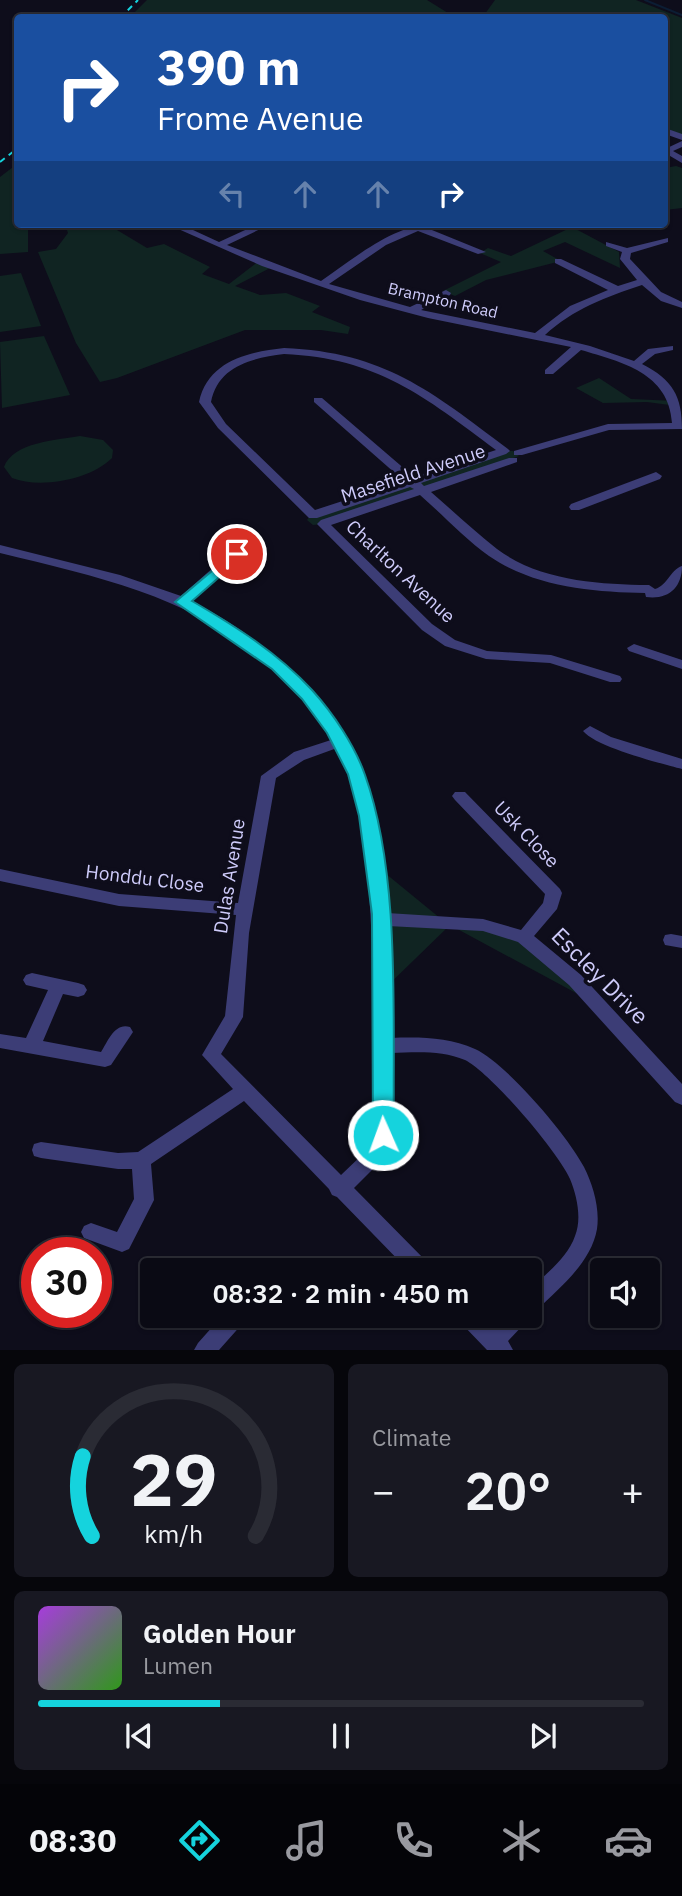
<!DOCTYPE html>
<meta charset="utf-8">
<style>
body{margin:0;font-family:"IBM Plex Sans",sans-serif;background:#181822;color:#f1f3f6;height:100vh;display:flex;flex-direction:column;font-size:26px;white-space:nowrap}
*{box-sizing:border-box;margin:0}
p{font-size:23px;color:#999aa0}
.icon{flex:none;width:38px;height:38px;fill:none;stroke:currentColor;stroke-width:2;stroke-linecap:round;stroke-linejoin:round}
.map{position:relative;height:1350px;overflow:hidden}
.drawer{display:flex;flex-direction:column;gap:14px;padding:14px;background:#06060b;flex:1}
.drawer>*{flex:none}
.guide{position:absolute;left:14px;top:14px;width:654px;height:214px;border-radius:7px;box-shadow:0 2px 5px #0004,0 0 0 2px #2a2b34;background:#1a4fa0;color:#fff;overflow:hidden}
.controls{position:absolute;left:590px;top:1258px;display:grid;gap:14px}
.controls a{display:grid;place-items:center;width:70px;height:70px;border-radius:7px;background:#0a0a14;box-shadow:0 2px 5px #0004,0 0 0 2px #2a2b34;font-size:35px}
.speed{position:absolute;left:21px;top:1237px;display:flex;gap:14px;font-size:35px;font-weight:700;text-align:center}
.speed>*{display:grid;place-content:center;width:91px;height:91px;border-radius:50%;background:#0a0a14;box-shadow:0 2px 5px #0004,0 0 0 2px #2a2b34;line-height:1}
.speed .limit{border:10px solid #d22;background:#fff;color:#111}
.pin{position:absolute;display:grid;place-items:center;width:60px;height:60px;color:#fff;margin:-30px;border:4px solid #fff;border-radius:50%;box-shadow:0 2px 7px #0007}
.me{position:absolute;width:77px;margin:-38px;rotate:358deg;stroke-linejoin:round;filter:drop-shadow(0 0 5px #0008)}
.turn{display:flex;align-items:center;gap:24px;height:147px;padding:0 28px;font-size:32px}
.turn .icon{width:91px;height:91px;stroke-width:2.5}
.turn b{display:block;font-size:49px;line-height:60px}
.lanes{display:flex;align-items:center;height:66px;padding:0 28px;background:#0003;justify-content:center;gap:35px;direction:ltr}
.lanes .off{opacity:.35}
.big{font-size:52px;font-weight:600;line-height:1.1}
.drawer .tile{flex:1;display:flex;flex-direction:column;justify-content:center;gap:10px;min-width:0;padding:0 24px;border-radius:10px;background:#181822}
.drawer .dial{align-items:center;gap:0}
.dial svg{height:182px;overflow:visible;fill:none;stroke:#2a2b34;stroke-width:7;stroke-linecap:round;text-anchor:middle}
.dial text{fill:#f1f3f6;stroke:none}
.song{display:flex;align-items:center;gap:21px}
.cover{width:84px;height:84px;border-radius:10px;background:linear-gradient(135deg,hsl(280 70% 55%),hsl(110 70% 35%))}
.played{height:7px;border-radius:4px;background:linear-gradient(90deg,#15d3dd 30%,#2a2b34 30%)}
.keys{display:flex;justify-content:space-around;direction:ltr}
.heat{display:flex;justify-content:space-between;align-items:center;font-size:38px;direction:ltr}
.drawer .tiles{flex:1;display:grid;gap:14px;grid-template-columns:1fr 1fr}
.tile:last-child{grid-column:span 2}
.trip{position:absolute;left:140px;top:1258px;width:402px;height:70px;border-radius:7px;background:#0a0a14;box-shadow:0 2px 5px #0004,0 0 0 2px #2a2b34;font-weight:600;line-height:70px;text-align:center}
.dock{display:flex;height:112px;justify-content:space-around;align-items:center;background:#040408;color:#999aa0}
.dock .icon{width:49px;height:49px}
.dock .active{color:#15d3dd}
.dock b{font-size:32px;color:#f1f3f6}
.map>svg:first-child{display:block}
</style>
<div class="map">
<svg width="682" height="1350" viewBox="0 0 682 1350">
<rect width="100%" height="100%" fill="#0e0d1b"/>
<path fill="#102422" d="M 147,0 L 427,0 L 448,13 L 469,17 L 130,17 Z
M 495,0 L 636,0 L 682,18 L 682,137 L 665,131 L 665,81 L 669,79 L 665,77 L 665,18 L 482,18 Z
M 17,164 L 18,224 L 28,224 L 28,252 L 0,254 L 0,177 Z
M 676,166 L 682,168 L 682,208 L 665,210 L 665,168 Z
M 65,224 L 107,224 L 147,248 L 164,244 L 210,267 L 202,274 L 229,284 L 259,261 L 274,266 L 235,286 L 260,295 L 286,293 L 320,306 L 312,312 L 350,327 L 348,334 L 321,330 L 245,330 L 117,378 L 100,382 L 76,343 L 38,252 L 56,249 L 68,233 Z
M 572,227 L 619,252 L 620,268 L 565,242 L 543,251 L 561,261 L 486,280 L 455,296 L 443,291 L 501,262 L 480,253 L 488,248 L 511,256 Z
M 21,273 L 41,326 L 0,332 L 0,276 Z
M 44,336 L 70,395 L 2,408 L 0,342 Z
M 599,378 L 631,399 L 676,401 L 677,406 L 647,402 L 603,403 L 576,388 Z
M 80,436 L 103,440 L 113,450 L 112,458 C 90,480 40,489 12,478 L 4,467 C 13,442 57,440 80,436 Z
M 504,451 L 513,451 L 519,456 L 323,524 L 313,525 L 307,520 L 310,516 Z
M 374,864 L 446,923 L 524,937 L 600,1006 L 450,925 L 381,992 Z"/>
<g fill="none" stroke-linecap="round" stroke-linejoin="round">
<path stroke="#0c1d34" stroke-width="2" d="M 645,0 L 682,15"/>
<path fill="#3c3d76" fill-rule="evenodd" d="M 665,128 L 682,134 L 682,140 L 665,134 Z
M 682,141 L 682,147 L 673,151 L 682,156 L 682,163 L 665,153 L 665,149 Z
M 167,224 L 180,224 L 219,242 L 258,224 L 271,224 L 227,245 L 321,281 C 352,260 394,224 433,224 L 427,228 L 486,252 L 478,254 L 418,231 L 386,245 L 329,284 L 410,307 L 446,290 L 451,293 L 450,295 L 421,310 L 535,333 L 570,306 L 608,290 L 555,263 L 555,259 L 561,259 L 618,286 L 637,280 L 620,259 L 622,252 L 606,246 L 606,242 L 627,248 L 668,238 L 668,242 L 631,253 L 630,259 L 661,292 L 682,302 L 682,308 L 661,301 L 642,285 C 606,297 573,309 545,335 L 590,346 L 634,361 L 648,349 L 673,346 L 673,350 L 655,354 L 642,364 C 673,380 682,396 682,429 L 609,430 L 522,455 L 514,455 L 514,451 L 608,424 L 672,423 C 669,373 622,362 581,350 L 553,374 L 545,374 L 545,370 L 571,347 L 428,318 L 360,300 L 262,266 Z
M 284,348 C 384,352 431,391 508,449 L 510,451 L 506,454 L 421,483 L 424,486 L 509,458 L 517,458 L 517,462 L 431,492 C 453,511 474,531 497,549 C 540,581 598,584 649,585 L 655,589 C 668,585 670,570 682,566 C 682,588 668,600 646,597 L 645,593 C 593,592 534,587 489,556 C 465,539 443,515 420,495 L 331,525 L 432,624 L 455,640 L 487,651 L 551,655 L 620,676 L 622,679 L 620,682 L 610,682 L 550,663 L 486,659 L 445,646 L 422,630 L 317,524 L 321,520 L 414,489 L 410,487 L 317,518 L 309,518 L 218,428 L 199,402 C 208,361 248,352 284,348 ZM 284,354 C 377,358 424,396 496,450 L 414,477 L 322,398 L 314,398 L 314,402 L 404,481 L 315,510 L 226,424 L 211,402 C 218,366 252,358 284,354 Z
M 656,472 L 662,476 L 660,479 L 579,510 L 571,510 L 569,507 L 571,504 Z
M 0,545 L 120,575 L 181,596 L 232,551 L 242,551 L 243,554 L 242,557 L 192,601 C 268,641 345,705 370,791 C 381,830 384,873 387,913 L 483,919 L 521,930 L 543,903 L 545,894 L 455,800 L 452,796 L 455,792 L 465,792 L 560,889 L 562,893 L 557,909 L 534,936 L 581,975 L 682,1084 L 682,1105 L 675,1102 L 569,985 L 518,942 L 483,931 L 388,926 L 391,1038 C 420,1037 448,1037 475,1049 C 506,1063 568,1136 584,1167 C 593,1185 600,1208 597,1229 C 591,1263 560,1287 537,1310 L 530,1313 L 530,1289 C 546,1274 568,1257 575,1236 C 582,1219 577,1196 570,1179 C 558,1152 491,1073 465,1060 C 442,1050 415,1052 391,1053 L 392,1135 L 377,1165 L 354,1188 L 428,1263 L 431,1270 L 408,1270 L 337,1197 L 332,1195 L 329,1189 L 244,1101 L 151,1164 L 154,1200 L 129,1249 L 122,1252 L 84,1238 L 81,1232 L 84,1226 L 91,1223 L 117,1232 L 134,1199 L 132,1169 L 118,1169 L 41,1158 L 34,1156 L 32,1150 L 34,1144 L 41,1142 L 118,1153 L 138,1152 L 233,1089 L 202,1055 L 225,1016 L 236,915 L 119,906 L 0,881 L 0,869 L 119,894 L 238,903 L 261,776 L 294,752 L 331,740 C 251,611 137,586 0,553 ZM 337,748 L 348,773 L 358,803 L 369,891 L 373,960 L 374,1135 L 364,1153 L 341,1175 L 221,1054 L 243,1017 L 249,933 L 276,778 L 304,760 Z
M 634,644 L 682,660 L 682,669 L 629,651 L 627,648 Z
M 590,726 L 611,737 L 682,759 L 682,769 C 659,763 596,747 583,731 Z
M 671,934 L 682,936 L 682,948 L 665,945 L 663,940 L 665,935 Z
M 32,973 L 78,983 L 84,985 L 87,990 L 84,995 L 78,997 L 63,994 L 43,1041 L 101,1052 C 108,1041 115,1022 130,1027 L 133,1032 L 111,1065 L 105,1067 L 0,1048 L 0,1034 L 26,1038 L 48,990 L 26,985 L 23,980 L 26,975 Z
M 222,1316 L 246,1316 L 243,1323 L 219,1350 L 194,1350 L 198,1343 Z
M 458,1316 L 482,1316 L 493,1327 L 504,1316 L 528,1316 L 525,1323 L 508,1341 L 513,1350 L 487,1350 L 461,1323 Z"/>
<path stroke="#15d3dd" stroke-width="2" stroke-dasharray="6 5" stroke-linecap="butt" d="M 120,18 L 138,0
M 0,162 L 18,148"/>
</g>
<path fill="#15d3dd" stroke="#0e8990" stroke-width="2" d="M 237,550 L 244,554 L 242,557 L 192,601 C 235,626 278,653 312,690 C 333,713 355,746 365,775 C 402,878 392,1026 394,1135 L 391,1142 L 383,1144 L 376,1142 L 373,1135 L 372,914 L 359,816 L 348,774 L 327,733 L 302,699 L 272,669 L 175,602 Z"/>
<g text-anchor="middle" stroke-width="7" stroke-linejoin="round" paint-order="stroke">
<g font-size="16" fill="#cecbfa" stroke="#0e0d1b">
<text transform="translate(443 300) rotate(13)" y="6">Brampton Road</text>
</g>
<g font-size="19" fill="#cecbfa" stroke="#0e0d1b">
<text transform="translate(413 473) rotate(-18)" y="7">Masefield Avenue</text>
<text transform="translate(401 571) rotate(43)" y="7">Charlton Avenue</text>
<text transform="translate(527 834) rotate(46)" y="7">Usk Close</text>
<text transform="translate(229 876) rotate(-81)" y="7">Dulas Avenue</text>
<text transform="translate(145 878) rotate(7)" y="7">Honddu Close</text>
</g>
<g font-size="23" fill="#cecbfa" stroke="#0e0d1b">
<text transform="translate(600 976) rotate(45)" y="8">Escley Drive</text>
</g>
</g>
</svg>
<div class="controls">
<a><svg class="icon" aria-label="sound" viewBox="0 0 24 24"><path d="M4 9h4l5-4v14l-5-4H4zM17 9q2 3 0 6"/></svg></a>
</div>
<div class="speed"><div class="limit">30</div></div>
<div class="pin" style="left:237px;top:554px;background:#d93025"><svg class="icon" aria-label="arrive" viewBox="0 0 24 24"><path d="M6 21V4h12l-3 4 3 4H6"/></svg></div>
<svg class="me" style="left:383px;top:1135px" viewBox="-20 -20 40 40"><circle r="17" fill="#15d3dd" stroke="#fff" stroke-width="3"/><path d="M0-11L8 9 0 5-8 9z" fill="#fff"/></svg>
<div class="trip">08:32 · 2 min · 450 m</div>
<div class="guide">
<div class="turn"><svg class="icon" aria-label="right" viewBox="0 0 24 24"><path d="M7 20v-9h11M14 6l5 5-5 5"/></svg><div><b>390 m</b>Frome Avenue</div></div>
<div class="lanes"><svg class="icon off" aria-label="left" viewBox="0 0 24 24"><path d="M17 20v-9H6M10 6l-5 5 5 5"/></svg><svg class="icon off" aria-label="ahead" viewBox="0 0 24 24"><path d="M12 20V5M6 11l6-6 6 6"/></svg><svg class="icon off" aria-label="ahead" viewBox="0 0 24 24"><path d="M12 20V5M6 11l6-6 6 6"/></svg><svg class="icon" aria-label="right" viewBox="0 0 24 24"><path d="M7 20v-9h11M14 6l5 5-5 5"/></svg></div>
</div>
</div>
<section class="drawer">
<div class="tiles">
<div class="tile dial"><svg viewBox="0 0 100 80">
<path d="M14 69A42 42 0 1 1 86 69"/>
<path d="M14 69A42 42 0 0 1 10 34" stroke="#15d3dd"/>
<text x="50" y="56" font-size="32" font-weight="700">29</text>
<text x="50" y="72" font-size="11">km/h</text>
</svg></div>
<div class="tile"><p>Climate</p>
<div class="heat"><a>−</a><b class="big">20°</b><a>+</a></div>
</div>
<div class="tile">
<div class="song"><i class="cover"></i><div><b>Golden Hour</b><p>Lumen</p></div></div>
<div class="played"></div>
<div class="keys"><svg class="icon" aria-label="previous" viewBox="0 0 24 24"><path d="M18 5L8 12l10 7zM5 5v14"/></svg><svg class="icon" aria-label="pause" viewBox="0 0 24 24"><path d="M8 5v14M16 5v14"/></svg><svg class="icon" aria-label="next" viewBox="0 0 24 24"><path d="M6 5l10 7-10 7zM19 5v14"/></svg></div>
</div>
</div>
</section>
<nav class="dock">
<b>08:30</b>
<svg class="icon active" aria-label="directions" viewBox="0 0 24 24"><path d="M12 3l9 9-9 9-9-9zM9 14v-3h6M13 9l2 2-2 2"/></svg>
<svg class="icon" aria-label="music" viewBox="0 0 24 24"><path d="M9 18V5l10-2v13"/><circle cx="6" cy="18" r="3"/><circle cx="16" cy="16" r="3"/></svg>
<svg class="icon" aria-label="phone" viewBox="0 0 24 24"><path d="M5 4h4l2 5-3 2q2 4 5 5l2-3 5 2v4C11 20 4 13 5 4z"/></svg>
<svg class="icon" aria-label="climate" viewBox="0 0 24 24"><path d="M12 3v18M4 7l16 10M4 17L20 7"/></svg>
<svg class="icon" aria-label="car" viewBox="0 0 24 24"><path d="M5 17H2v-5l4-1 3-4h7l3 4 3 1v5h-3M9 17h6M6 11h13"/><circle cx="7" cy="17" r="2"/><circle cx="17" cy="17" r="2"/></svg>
</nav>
